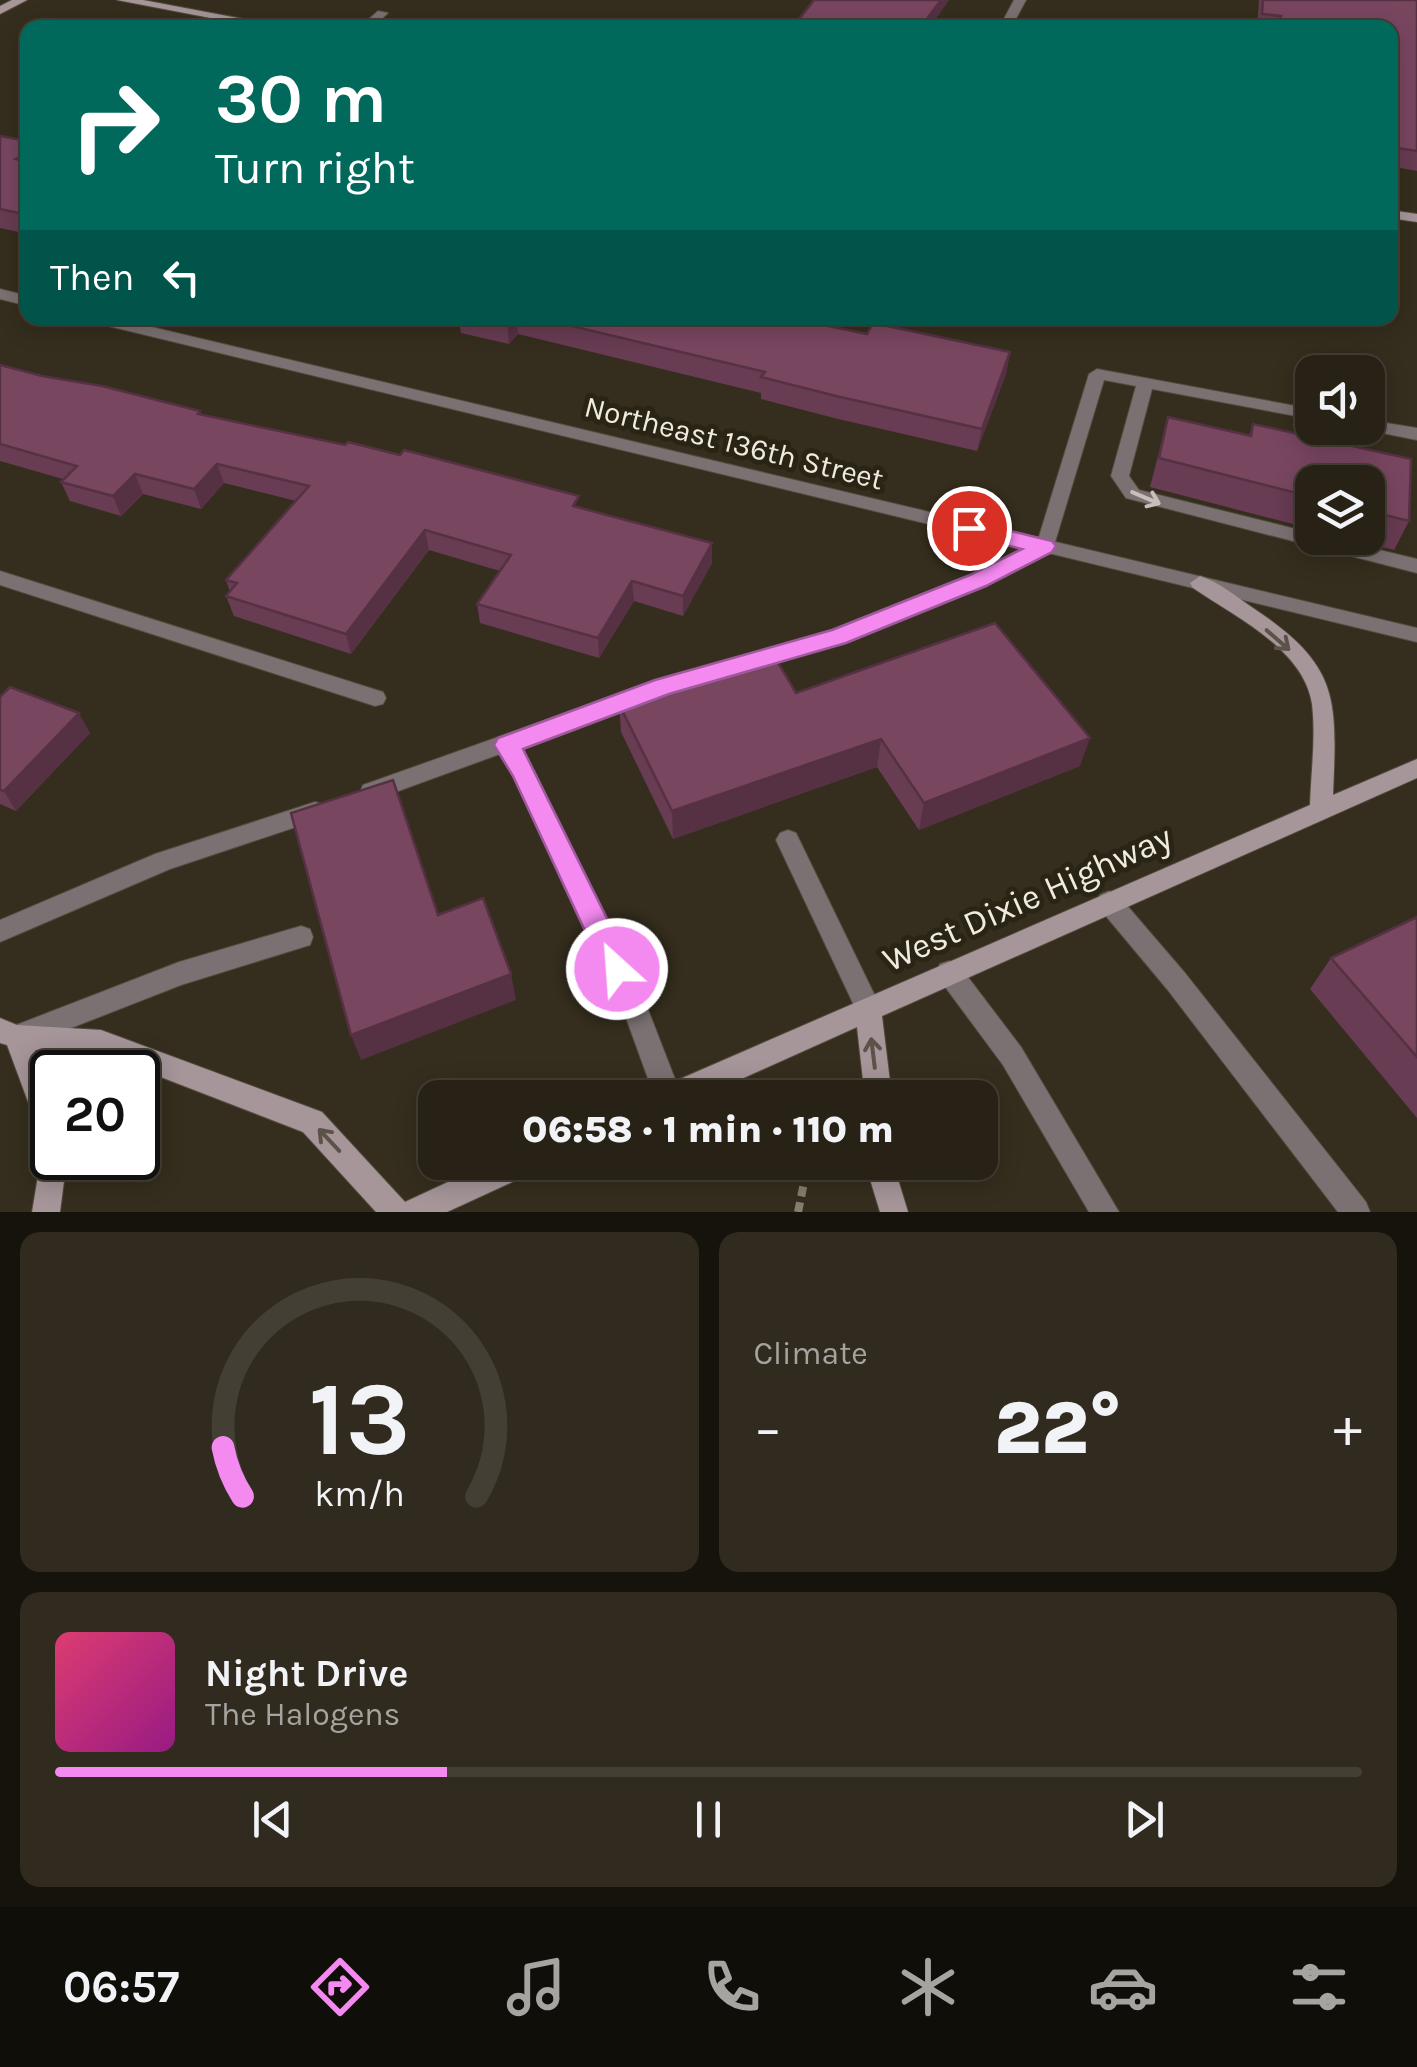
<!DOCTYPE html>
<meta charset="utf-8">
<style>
body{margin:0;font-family:Karla,sans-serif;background:#302a1f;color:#f1f3f6;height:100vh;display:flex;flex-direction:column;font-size:38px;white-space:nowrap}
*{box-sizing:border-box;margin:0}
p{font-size:32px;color:#a5a4a1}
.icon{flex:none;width:55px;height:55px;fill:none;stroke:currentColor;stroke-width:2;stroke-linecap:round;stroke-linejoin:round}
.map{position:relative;height:1212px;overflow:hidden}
.panel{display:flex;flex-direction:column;gap:20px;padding:20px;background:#16130c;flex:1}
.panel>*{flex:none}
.guide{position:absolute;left:20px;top:20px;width:1378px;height:305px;border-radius:20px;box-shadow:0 5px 25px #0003,0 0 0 2px #443f35;background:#00695c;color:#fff;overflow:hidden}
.fabs{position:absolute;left:1295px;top:355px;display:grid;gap:20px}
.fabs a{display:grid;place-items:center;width:90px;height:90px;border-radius:20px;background:#282216;box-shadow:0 5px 25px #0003,0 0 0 2px #443f35;font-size:50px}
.speed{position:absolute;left:30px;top:1050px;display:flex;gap:20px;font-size:50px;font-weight:700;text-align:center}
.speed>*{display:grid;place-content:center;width:130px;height:130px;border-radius:50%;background:#282216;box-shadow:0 5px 25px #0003,0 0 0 2px #443f35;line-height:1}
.speed .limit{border:5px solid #111;border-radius:15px;background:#fff;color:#111}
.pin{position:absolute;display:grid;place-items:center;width:85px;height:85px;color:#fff;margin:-42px;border:5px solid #fff;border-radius:50%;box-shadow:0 2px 10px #0007}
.me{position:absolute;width:110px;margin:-55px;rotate:334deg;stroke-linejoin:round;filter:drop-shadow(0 0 8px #0008)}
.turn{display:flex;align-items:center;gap:35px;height:210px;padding:0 30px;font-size:45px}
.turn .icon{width:130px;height:130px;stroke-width:2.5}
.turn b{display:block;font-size:70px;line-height:85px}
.then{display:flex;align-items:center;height:95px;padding:0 30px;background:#0003;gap:20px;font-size:38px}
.big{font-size:75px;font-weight:800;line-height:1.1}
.panel .card{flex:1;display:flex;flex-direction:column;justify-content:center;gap:15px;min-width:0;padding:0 35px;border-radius:20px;background:#302a1f}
.panel .dial{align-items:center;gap:0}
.dial svg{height:260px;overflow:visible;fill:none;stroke:#443f35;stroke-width:7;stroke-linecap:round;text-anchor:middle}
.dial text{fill:#f1f3f6;stroke:none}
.song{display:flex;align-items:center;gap:30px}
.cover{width:120px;height:120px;border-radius:15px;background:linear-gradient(135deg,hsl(340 70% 55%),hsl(310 70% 35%))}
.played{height:10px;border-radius:5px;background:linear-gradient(90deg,#f489f0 30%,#443f35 30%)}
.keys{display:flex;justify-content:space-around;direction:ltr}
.heat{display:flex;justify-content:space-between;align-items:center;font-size:55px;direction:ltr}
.panel .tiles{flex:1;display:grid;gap:20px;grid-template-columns:1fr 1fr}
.card:last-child{grid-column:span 2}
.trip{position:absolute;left:418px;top:1080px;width:580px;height:100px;border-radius:20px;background:#282216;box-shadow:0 5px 25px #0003,0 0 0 2px #443f35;font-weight:800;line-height:100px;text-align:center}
.tabs{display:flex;height:160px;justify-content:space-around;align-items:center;background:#100e09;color:#a5a4a1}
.tabs .icon{width:70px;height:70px}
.tabs .selected{color:#f489f0}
.tabs b{font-size:45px;color:#f1f3f6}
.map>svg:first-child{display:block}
</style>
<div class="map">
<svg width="1417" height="1212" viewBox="0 0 1417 1212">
<rect width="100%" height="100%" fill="#352e1e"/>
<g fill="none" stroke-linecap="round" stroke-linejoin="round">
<defs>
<path id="lane" d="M 378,11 L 388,13 L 372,28 L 359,28 Z
M 1097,369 L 1312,409 L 1312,419 L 1152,389 L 1129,476 L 1139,490 L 1312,533 L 1312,538 L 1330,538 L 1417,559 L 1417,573 L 1126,498 L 1111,476 L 1136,386 L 1104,380 L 1052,552 L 985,585 L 845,641 L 668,694 L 520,748 L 534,771 L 642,994 L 682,1097 L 655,1098 L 621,1004 L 514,776 L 500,754 L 371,801 L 363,799 L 360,792 L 363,785 L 656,681 L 832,630 L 971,575 L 1037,543 L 1089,374 Z
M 1368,420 L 1417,428 L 1417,440 L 1362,429 L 1368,428 Z
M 0,571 L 383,692 L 386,698 L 383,704 L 375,706 L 0,585 Z
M 315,802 L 323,804 L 326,811 L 323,818 L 170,869 L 0,942 L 0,920 L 155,854 Z
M 788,830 L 796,833 L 877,1000 L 881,1008 L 877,1016 L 868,1020 L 859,1016 L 776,840 L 780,833 Z
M 1109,891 L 1118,895 L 1185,973 L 1366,1202 L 1370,1212 L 1338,1212 L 1167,989 L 1100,909 L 1097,902 L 1100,895 Z
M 301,926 L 310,929 L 313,937 L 310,945 L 181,985 L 20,1048 L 11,1045 L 7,1036 L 11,1027 L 179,962 Z
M 949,961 L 958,964 L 1021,1047 L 1119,1212 L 1089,1212 L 1003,1065 L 940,980 L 936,972 L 940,964 Z"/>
<path id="street" d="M 1014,0 L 1026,0 L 1011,28 L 999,28 Z
M 0,289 L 28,296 L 28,306 L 0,299 Z
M 88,318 L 114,318 L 1417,628 L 1417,642 L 96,323 Z"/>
<path id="secondary" d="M 12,0 L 27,0 L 0,14 L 0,6 Z
M 117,0 L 143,0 L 291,28 L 263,28 Z
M 1390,210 L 1417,214 L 1417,222 L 1390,218 Z
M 1200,576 C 1219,582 1237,597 1253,608 C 1340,666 1337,698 1333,795 L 1417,759 L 1417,778 L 882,1016 L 892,1098 L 865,1098 L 857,1027 L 699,1098 L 654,1098 L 657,1089 L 1310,805 C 1311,772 1316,737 1312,704 C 1304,649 1234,616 1193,588 L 1190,583 Z
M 0,1018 L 17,1025 L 101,1030 L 322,1112 L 405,1202 L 491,1162 L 538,1162 L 534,1172 L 447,1212 L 376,1212 L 303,1132 L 101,1054 L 35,1050 L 52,1094 L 52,1158 L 67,1158 L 60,1212 L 32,1212 L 42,1152 L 33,1115 L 7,1045 L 0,1043 Z
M 870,1162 L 898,1162 L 897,1176 L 908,1212 L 880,1212 L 869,1176 Z"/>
</defs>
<use href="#lane" stroke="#534c3d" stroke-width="2"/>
<use href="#street" stroke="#534c3d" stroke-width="2"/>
<use href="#secondary" stroke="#534c3d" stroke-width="2"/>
<path stroke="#857e71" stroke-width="8" stroke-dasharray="10 6" stroke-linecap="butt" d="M 798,1212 L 806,1173 L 827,1162"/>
<use href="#lane" fill="#7b7173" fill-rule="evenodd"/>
<use href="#street" fill="#7b7173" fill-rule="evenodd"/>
<use href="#secondary" fill="#a69699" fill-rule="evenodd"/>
</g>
<path fill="#683c53" d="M 1259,0 L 1417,0 L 1417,171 L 1390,166 L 1390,28 L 1257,28 Z
M 0,136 L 28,141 L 28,234 L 0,228 Z
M 445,318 L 790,318 L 867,334 L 1010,352 L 1006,374 L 977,451 L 834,418 L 761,399 L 761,393 L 518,334 L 509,344 L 461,333 L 459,321 Z
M 0,365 L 42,376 L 200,411 L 201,414 L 580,508 L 712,543 L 712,563 L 683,616 L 634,601 L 599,658 L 480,623 L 477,604 L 500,571 L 429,550 L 351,654 L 234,616 L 226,596 L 230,592 L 226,580 L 296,501 L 224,483 L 201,509 L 143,494 L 121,516 L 70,501 L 61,482 L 63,479 L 0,461 Z
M 1168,417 L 1249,435 L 1253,424 L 1411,459 L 1409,521 L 1394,550 L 1347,538 L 1368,538 L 1368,482 L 1312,482 L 1312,529 L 1150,487 Z
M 796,693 L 1080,766 L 919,830 L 877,767 L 673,839 L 621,732 L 619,704 Z
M 0,697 L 90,733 L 16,811 L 0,804 Z
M 1417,917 L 1417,1118 L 1310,989 L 1331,958 Z"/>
<path fill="#553143" d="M 941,0 L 949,0 L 930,28 L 920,28 Z
M 28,152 L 28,177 L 16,159 Z
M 511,318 L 516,318 L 518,334 L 509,344 L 507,322 Z
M 1010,352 L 1006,374 L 977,451 L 982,429 Z
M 217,464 L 224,483 L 201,509 L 194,489 Z
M 135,474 L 143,494 L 121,516 L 113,496 Z
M 425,530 L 429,550 L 351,654 L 346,634 Z
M 712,543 L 712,563 L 683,616 L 683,596 Z
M 632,581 L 634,601 L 599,658 L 598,638 Z
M 79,713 L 90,733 L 16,811 L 4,791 Z
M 1090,738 L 1080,766 L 919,830 L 924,803 Z
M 881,739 L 877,767 L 673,839 L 672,811 Z
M 511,974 L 516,1000 L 361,1060 L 351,1035 Z"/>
<path fill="#794660" stroke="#553143" stroke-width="2.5" d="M 814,0 L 941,0 L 920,28 L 792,28 Z
M 1263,0 L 1417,0 L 1417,151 L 1390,147 L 1390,28 L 1324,28 L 1280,22 L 1281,16 L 1262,14 Z
M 0,136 L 28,141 L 28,152 L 16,159 L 28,162 L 28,215 L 0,209 Z
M 485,318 L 511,318 L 507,322 Z
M 538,318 L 790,318 L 867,334 L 873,323 L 1010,352 L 982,429 L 836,396 L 761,377 L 765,372 Z
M 0,365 L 42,376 L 102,386 L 200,411 L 198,414 L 345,445 L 348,442 L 400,455 L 404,450 L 579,496 L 573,506 L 712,543 L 683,596 L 632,581 L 598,638 L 477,604 L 511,555 L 425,530 L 346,634 L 226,596 L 237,583 L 226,580 L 309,486 L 217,464 L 194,489 L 135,474 L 113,496 L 61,482 L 77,466 L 0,444 Z
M 1168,417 L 1251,436 L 1253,424 L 1411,459 L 1409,521 L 1368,511 L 1368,482 L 1312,482 L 1312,497 L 1159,458 Z
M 995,623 L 1090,738 L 924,803 L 881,739 L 672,811 L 619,704 L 773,654 L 796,693 Z
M 10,687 L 79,713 L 4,791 L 0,790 L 0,697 Z
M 393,780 L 438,915 L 483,898 L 511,974 L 351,1035 L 291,813 Z
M 1417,917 L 1417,1057 L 1331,958 Z"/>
<defs><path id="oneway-shaft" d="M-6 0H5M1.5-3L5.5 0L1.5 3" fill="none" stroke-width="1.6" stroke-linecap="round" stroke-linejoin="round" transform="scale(2.5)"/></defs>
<use stroke="#c7c0ba" href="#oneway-shaft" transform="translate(1146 498) rotate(23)"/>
<g stroke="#5c5249">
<use href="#oneway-shaft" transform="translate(1278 640) rotate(41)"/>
<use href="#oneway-shaft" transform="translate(873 1053) rotate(-97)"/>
<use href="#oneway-shaft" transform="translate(329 1140) rotate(-133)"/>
</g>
<path fill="#f489f0" stroke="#9f599c" stroke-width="2.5" d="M 969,521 L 1052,541 L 1056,546 L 1052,552 L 986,586 L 846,643 L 669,694 L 523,749 L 632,969 L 627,978 L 617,982 L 607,978 L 513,776 L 494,745 L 498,738 L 655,680 L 832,630 L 970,575 L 1022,549 L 961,533 L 958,528 L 961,523 Z"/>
<g text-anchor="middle" stroke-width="10" stroke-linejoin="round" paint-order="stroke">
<g font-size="30" fill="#f0ebe1" stroke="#2a2414">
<text transform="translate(734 443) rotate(14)" y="10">Northeast 136th Street</text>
</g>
<g font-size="35" fill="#f0ebe1" stroke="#2a2414">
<text transform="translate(1027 898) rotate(-24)" y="12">West Dixie Highway</text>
</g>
</g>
</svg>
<div class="fabs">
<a><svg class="icon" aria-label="sound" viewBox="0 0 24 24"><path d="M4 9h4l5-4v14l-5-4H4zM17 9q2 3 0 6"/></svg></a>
<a><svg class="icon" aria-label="layers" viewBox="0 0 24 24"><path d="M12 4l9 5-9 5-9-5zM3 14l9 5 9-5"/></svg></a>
</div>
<div class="speed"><div class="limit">20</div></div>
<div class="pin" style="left:969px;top:528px;background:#d93025"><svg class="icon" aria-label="arrive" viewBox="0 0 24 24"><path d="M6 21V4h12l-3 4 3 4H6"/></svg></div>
<svg class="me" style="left:617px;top:969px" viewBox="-20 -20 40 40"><circle r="17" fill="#f489f0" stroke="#fff" stroke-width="3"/><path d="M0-11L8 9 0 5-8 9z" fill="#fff"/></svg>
<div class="trip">06:58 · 1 min · 110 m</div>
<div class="guide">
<div class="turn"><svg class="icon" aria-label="right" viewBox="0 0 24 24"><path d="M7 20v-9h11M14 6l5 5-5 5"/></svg><div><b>30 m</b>Turn right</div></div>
<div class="then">Then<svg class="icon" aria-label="left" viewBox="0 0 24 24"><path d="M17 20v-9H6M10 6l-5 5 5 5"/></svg></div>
</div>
</div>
<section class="panel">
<div class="tiles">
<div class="card dial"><svg viewBox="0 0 100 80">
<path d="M14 69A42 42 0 1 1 86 69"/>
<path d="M14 69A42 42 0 0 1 8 54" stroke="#f489f0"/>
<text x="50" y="56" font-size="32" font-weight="700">13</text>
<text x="50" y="72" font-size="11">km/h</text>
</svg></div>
<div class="card"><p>Climate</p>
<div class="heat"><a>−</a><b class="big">22°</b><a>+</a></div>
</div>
<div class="card">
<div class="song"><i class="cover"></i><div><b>Night Drive</b><p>The Halogens</p></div></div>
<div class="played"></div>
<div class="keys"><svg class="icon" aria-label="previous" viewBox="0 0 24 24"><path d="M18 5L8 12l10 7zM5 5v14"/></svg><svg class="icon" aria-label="pause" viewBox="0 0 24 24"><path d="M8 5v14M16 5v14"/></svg><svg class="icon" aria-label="next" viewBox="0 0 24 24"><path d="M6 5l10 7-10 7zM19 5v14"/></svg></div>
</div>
</div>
</section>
<nav class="tabs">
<b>06:57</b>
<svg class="icon selected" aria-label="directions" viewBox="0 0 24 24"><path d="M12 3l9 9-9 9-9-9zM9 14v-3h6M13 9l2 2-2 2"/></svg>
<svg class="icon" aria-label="music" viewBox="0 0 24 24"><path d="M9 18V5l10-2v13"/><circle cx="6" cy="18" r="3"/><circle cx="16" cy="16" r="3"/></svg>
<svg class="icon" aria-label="phone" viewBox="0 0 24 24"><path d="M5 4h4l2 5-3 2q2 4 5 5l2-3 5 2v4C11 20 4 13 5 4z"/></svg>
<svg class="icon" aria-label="climate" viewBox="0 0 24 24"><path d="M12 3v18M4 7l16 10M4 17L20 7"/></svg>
<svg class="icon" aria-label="car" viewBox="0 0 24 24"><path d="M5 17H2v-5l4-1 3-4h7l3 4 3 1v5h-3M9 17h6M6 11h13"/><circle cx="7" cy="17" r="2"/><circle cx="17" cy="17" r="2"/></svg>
<svg class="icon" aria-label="filters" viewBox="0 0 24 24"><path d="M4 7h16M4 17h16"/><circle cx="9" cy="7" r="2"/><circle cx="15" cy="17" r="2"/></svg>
</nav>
